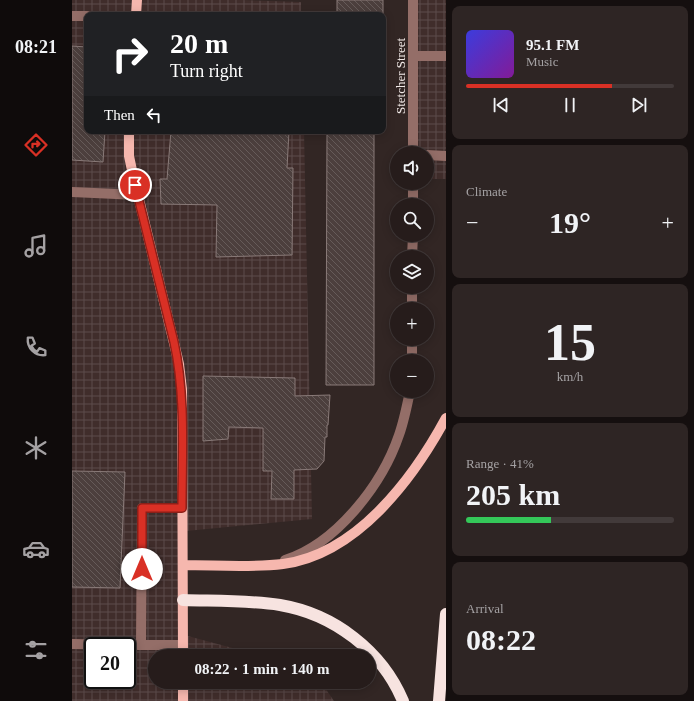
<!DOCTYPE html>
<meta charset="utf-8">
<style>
body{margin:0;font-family:"Times New Roman",serif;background:#2e2524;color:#f1f3f6;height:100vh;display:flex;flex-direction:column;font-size:15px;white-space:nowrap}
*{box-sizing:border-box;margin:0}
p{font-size:13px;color:#a4a1a3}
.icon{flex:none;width:22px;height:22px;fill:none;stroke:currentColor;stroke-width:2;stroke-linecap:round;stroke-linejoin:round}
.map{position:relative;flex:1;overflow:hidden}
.panel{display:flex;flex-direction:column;gap:6px;padding:6px;background:#150f0f;width:248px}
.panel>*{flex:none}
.guide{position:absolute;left:12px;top:12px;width:302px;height:122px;border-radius:8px;box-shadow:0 2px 10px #0003,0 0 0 1px #423a3a;background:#202124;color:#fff;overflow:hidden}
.buttons{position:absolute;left:318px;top:146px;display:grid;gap:8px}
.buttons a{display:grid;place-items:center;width:44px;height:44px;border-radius:50%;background:#261c1b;box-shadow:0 2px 10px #0003,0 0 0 1px #423a3a;font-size:20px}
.speed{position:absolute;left:12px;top:637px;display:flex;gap:8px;font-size:20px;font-weight:700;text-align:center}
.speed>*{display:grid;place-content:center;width:52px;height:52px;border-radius:50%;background:#261c1b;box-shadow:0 2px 10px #0003,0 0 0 1px #423a3a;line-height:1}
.speed .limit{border:2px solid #111;border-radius:6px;background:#fff;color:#111}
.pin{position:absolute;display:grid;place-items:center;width:34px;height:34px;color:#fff;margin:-17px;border:2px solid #fff;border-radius:50%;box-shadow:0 1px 4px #0007}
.me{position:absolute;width:44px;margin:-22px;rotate:0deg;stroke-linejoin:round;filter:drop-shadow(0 0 3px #0008)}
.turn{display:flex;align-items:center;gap:14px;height:84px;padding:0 20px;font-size:18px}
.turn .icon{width:52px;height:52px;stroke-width:2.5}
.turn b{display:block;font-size:28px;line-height:34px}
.then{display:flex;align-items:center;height:38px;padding:0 20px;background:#0003;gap:8px;font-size:15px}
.big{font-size:30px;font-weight:700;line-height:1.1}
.panel .card{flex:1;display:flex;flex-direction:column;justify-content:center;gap:6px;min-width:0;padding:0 14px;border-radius:8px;background:#2e2524}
.panel .dial{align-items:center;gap:0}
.dial b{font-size:52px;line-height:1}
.song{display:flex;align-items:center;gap:12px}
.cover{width:48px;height:48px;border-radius:6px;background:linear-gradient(135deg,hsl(240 70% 55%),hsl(290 70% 35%))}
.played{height:4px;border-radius:2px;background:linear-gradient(90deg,#d93025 70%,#423a3a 70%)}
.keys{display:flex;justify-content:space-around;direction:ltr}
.heat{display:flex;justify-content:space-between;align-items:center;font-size:22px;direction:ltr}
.charge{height:6px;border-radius:3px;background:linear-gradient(90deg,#34c759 41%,#423a3a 0)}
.trip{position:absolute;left:76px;top:649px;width:228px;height:40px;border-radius:20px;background:#261c1b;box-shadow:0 2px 10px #0003,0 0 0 1px #423a3a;font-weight:700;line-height:40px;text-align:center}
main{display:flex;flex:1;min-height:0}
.menu{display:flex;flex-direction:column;width:72px;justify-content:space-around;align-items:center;background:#0f0b0b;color:#a4a1a3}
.menu .icon{width:28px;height:28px}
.menu .current{color:#d93025}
.menu b{font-size:18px;color:#f1f3f6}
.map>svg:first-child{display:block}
</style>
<main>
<nav class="menu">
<b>08:21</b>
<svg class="icon current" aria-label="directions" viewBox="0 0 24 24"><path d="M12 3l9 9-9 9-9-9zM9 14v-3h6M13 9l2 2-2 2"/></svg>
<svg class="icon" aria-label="music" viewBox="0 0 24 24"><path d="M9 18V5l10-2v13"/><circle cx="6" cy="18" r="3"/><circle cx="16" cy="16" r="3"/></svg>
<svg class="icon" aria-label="phone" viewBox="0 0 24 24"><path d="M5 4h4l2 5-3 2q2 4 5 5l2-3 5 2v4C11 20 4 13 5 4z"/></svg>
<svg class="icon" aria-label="climate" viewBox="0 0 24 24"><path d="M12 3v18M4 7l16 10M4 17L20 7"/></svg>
<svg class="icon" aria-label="car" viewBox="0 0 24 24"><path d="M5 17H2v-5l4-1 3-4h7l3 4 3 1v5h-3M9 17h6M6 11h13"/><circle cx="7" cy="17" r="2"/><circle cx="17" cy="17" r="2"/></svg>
<svg class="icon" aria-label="filters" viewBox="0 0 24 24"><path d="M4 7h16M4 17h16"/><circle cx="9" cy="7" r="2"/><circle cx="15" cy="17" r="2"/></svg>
</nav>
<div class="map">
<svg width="374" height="701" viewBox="0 0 374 701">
<defs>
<pattern id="industrial-grid" width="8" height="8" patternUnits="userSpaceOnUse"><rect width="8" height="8" fill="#402d2b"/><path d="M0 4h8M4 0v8" fill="none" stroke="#5c4b4a"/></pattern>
<pattern id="building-back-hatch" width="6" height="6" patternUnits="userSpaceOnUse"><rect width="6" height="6" fill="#4c3f3d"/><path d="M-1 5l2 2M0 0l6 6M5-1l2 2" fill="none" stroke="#665b59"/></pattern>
</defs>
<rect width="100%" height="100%" fill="#322624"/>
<path fill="url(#industrial-grid)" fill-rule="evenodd" d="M 0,0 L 170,0 L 229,2 L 229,15 L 15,15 L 15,131 L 232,131 L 240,519 L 114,531 L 112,635 L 191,656 L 83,656 L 83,682 L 249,682 L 262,701 L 0,701 ZM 21,646 L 55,646 L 55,680 L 21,680 Z
M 345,0 L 374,0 L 374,179 L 355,179 L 355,153 L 341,153 Z"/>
<path fill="url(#building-back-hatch)" stroke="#897a78" d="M 265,0 L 311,0 L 311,15 L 265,15 Z
M 0,46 L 15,47 L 15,131 L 33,131 L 31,162 L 0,160 Z
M 99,131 L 217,131 L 215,168 L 221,168 L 220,255 L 144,257 L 145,205 L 89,204 L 88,179 L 95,179 Z
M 255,131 L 302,131 L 302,385 L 254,385 Z
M 131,376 L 223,378 L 223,396 L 258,395 L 256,425 L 255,425 L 255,437 L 253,437 L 252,461 L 245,469 L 222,470 L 222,499 L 199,499 L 200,471 L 191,471 L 191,428 L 157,427 L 156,439 L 131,441 Z
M 0,471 L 53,472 L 48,588 L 0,587 Z"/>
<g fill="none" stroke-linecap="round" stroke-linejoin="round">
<path stroke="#946e68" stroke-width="10" d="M 0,16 L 15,16
M 341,56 L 374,56
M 341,153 L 341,0
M 355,155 L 374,156
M 0,192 L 66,195
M 341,205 L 341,183
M 340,257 L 341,235
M 340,309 L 340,287
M 340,361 L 340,339
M 110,508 L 70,508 L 69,645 L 111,645
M 213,560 C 264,544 310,485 327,435 C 332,421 335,406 338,391
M 0,644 L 69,645"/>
<path stroke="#f6b7ae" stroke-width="10" d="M 64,15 L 65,0
M 57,131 L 57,156 L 61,175 L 102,343 L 107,364 L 110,389 L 111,656
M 111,565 C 144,565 178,568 211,564 C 285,554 341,479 374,418
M 111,682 L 111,701"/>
<path stroke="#f7e3e0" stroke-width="12" d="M 111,600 C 143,601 176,600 208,605 C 262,614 310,651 331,701
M 367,701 L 374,614"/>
</g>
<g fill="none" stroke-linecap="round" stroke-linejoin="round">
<defs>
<path id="route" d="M 63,185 L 102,342 C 114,397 110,453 110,508 L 70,508 L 70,569"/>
</defs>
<use href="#route" stroke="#8d1f18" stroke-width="10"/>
<use href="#route" stroke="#d93025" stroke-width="7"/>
</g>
<g text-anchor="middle" stroke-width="4" stroke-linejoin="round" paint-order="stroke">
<g font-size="13" fill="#f1e9e7" stroke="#322624">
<text transform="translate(328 76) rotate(-90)" y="5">Stetcher Street</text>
</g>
</g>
</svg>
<div class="buttons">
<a><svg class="icon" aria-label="sound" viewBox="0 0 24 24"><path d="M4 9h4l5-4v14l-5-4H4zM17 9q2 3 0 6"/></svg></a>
<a><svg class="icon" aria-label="search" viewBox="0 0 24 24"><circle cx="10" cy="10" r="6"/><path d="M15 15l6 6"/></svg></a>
<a><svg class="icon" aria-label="layers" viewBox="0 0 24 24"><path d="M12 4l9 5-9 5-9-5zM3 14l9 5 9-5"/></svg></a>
<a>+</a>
<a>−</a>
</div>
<div class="speed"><div class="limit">20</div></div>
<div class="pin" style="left:63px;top:185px;background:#d93025"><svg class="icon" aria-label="arrive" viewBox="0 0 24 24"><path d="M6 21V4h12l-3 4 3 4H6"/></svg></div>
<svg class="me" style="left:70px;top:569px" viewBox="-20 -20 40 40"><circle r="19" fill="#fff"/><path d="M0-13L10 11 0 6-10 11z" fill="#d93025"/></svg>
<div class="trip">08:22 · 1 min · 140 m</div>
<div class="guide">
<div class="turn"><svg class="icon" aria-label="right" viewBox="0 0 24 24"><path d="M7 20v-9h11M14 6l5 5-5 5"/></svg><div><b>20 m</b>Turn right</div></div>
<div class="then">Then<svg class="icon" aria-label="left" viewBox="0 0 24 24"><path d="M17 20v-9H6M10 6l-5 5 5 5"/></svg></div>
</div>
</div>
<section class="panel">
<div class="card">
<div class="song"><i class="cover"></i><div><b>95.1 FM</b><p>Music</p></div></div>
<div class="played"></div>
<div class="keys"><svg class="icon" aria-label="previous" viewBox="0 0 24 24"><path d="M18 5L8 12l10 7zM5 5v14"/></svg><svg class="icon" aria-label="pause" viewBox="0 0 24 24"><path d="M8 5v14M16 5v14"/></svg><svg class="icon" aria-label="next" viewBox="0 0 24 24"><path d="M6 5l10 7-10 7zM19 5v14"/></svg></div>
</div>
<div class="card"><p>Climate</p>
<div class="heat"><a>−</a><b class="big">19°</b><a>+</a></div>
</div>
<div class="card dial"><b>15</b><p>km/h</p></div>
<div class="card"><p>Range · 41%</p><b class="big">205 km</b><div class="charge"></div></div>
<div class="card"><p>Arrival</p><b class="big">08:22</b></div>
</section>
</main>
